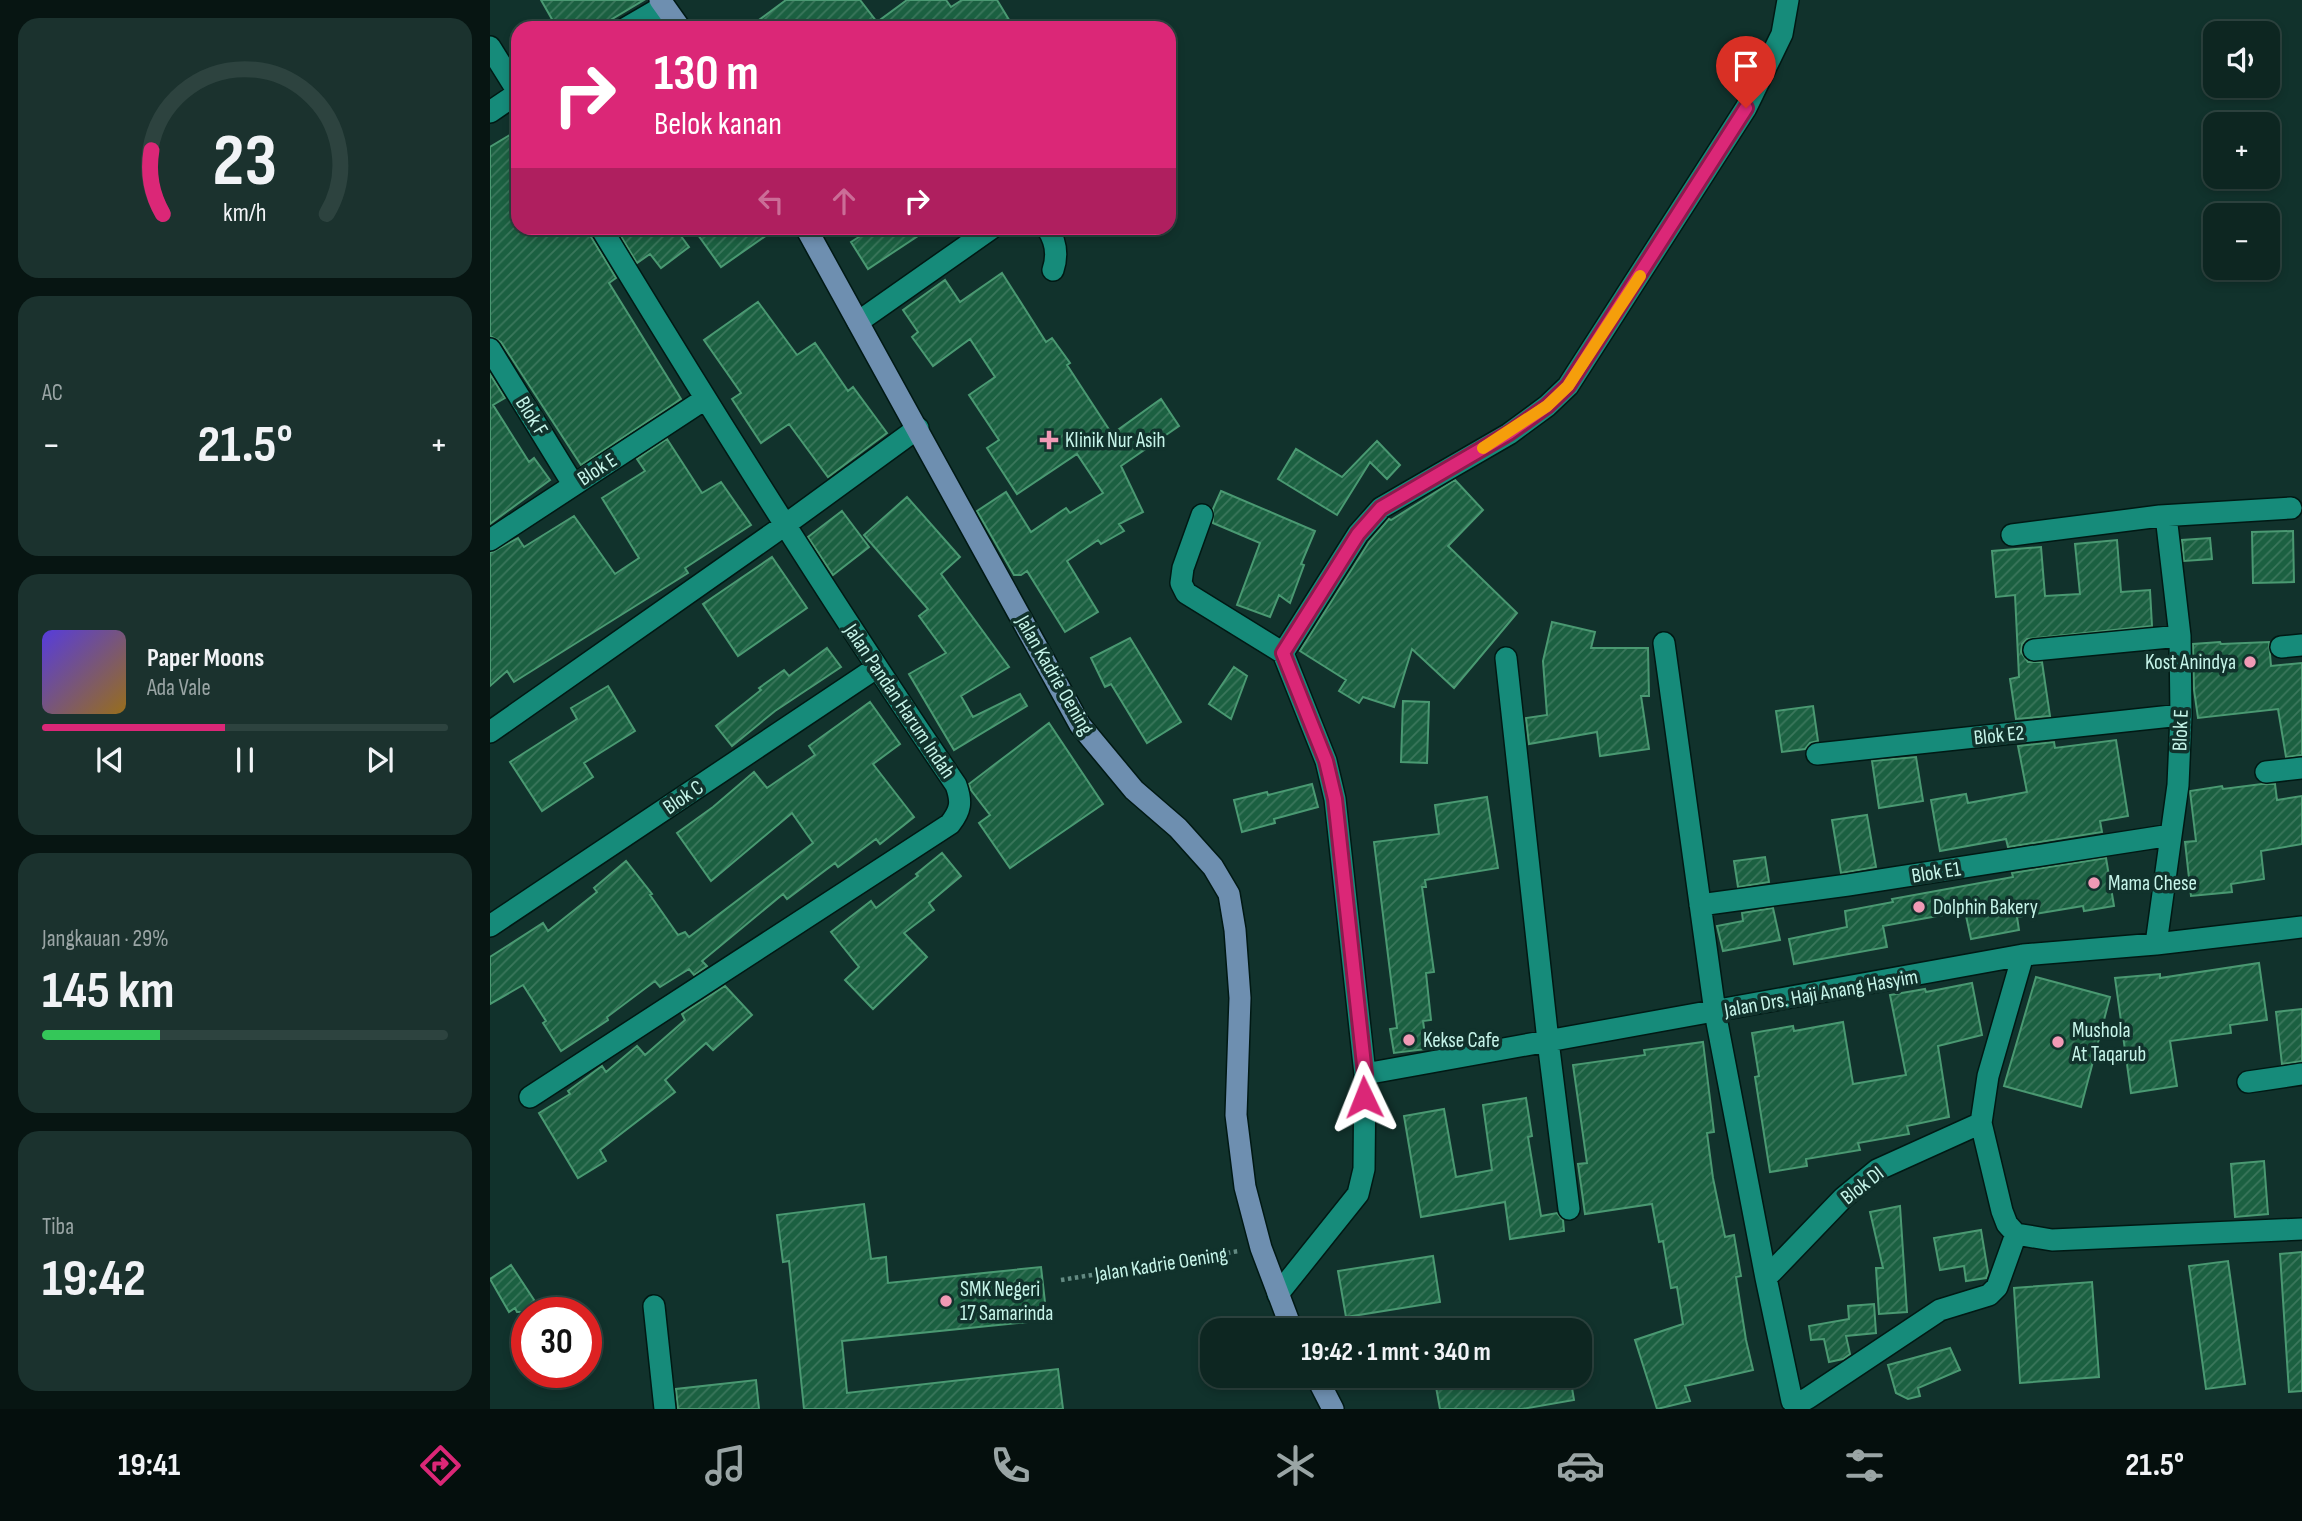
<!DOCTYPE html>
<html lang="id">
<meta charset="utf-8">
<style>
body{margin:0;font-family:"Sofia Sans Condensed",sans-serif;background:#1b322e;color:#f1f3f6;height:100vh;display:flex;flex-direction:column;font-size:26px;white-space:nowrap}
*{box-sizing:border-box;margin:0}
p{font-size:23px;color:#9aa5a5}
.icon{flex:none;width:38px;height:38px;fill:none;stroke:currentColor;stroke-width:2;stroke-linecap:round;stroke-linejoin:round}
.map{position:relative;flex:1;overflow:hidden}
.sheet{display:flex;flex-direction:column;gap:18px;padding:18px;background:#071512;width:490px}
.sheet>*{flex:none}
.hud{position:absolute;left:21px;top:21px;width:665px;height:214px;border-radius:21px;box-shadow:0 4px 10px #0003,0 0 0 2px #2d433f;background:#db2777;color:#fff;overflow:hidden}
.fabs{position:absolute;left:1713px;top:21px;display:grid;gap:14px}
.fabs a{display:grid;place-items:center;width:77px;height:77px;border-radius:14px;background:#0d2621;box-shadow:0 4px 10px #0003,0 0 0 2px #2d433f;font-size:35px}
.speed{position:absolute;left:21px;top:1297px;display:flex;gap:14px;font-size:35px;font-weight:700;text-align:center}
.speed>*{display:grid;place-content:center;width:91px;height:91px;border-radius:50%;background:#0d2621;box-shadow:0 4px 10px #0003,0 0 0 2px #2d433f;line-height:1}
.speed .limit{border:10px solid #d22;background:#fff;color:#111}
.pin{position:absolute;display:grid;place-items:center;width:60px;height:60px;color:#fff;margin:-72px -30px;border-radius:50% 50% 50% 0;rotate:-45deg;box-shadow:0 0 7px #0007}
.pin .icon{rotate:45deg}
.me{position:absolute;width:77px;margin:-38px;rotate:358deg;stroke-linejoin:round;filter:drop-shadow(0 0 5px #0008)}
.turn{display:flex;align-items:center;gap:24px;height:147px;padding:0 28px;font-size:32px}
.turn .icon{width:91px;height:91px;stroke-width:2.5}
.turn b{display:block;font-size:49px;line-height:60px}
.lanes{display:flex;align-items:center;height:66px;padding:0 28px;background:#0003;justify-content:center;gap:35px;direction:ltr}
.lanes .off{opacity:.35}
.big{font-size:52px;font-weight:700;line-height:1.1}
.sheet .widget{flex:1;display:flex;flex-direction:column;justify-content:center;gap:10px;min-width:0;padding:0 24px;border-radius:21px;background:#1b322e}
.sheet .dial{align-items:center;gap:0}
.dial svg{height:182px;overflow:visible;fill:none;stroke:#2d433f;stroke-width:7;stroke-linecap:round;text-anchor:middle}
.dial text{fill:#f1f3f6;stroke:none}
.song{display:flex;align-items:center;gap:21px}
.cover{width:84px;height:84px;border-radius:10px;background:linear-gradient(135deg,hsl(250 70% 55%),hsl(40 70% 35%))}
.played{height:7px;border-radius:4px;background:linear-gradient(90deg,#db2777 45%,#2d433f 45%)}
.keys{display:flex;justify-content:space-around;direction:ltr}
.heat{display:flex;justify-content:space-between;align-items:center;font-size:38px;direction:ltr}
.charge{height:10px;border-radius:5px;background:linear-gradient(90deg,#34c759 29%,#2d433f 0)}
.trip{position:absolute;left:710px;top:1318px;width:392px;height:70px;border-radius:21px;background:#0d2621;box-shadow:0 4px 10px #0003,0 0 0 2px #2d433f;font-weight:700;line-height:70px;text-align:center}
.dock{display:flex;height:112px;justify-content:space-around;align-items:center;background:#050f0d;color:#9aa5a5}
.dock .icon{width:49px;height:49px}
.dock .selected{color:#db2777}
.dock b{font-size:32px;color:#f1f3f6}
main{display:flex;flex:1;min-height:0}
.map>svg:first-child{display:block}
</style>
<main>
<section class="sheet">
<div class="widget dial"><svg viewBox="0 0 100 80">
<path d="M14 69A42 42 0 1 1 86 69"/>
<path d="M14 69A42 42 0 0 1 9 41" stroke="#db2777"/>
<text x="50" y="56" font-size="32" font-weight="700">23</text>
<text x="50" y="72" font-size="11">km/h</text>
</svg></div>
<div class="widget"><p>AC</p>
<div class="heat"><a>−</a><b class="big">21.5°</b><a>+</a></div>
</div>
<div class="widget">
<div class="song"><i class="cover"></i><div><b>Paper Moons</b><p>Ada Vale</p></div></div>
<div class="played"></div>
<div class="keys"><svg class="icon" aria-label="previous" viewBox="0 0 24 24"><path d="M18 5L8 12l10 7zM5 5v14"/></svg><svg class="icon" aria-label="pause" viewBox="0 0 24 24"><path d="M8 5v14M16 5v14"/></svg><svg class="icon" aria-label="next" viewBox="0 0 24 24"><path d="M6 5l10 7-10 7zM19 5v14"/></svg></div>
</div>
<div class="widget"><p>Jangkauan · 29%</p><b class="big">145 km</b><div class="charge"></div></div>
<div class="widget"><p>Tiba</p><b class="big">19:42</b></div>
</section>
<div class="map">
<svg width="1812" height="1409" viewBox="0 0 1812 1409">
<defs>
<pattern id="building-hatch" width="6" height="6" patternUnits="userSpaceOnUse" patternTransform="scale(1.75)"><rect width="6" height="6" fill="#1b6041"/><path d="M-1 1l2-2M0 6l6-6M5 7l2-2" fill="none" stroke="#3b775c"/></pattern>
</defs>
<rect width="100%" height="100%" fill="#11322c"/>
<path fill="url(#building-hatch)" stroke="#4a9972" stroke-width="2" d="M 51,0 L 154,0 L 107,28 L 67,28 Z
M 296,0 L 370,0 L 387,22 L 417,0 L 456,0 L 461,7 L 472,0 L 507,0 L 524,28 L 258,28 Z
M 28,130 L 28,228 L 98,228 L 100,235 L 126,278 L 119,283 L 191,399 L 91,465 L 11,342 L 0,336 L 0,147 Z
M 126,228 L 185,228 L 199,247 L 171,268 L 160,254 L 147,263 Z
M 203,228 L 287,228 L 231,267 Z
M 383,228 L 440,228 L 378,269 L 361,242 Z
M 512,273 L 556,342 L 562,338 L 580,363 L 577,365 L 622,434 L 671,399 L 689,426 L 631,466 L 653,512 L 629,524 L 634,531 L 611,544 L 608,540 L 577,561 L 608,612 L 575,632 L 537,571 L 531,575 L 524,575 L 487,511 L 516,492 L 541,532 L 576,508 L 580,513 L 613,493 L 587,454 L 527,494 L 497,448 L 509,440 L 479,395 L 505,377 L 480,339 L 443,366 L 422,337 L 428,332 L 413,310 L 455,280 L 470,302 Z
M 268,302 L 307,355 L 325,343 L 358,391 L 363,387 L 397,433 L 338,477 L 299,424 L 271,443 L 242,399 L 251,393 L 214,340 Z
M 0,374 L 15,398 L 3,405 L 39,462 L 44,458 L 60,480 L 0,524 Z
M 177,439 L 212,493 L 231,482 L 261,525 L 195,568 L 198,573 L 24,682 L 17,671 L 0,686 L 0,553 L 28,538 L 34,547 L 84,516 L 125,574 L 149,558 L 112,498 L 155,471 L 147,459 Z
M 887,441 L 910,465 L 897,479 L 880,462 L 847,515 L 788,479 L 806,449 L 852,477 Z
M 965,480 L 993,510 L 958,546 L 1027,613 L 964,688 L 922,649 L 904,707 L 873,697 L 869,703 L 849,691 L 856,680 L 810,651 L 879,542 L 899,519 L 901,520 Z
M 731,491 L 825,531 L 811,564 L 814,565 L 800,603 L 789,595 L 780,617 L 747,605 L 770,543 L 723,523 L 723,509 Z
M 417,497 L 470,557 L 451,574 L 519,667 L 471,696 L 483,717 L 530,694 L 537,706 L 464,750 L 419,674 L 456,653 L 429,616 L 438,609 L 374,535 Z
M 352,511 L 379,547 L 343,575 L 318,537 Z
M 1803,531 L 1804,582 L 1763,583 L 1762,532 Z
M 1720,538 L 1722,559 L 1694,561 L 1692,540 Z
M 1627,540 L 1631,592 L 1660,590 L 1662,626 L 1537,639 L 1532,644 L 1531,652 L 1538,662 L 1552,662 L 1560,716 L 1526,719 L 1520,679 L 1529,677 L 1525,595 L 1506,597 L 1502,551 L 1551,547 L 1555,596 L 1590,594 L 1585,544 Z
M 282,557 L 317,608 L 248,656 L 213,604 Z
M 1062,622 L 1105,632 L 1101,648 L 1158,648 L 1159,696 L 1151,696 L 1159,749 L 1110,756 L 1107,732 L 1039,744 L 1036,718 L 1057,715 L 1053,661 Z
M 640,638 L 691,722 L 657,743 L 621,684 L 615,687 L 601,658 Z
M 1730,642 L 1731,644 L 1779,642 L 1781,666 L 1812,663 L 1812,755 L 1796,757 L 1788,709 L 1708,718 L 1704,690 L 1703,644 Z
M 337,648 L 351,667 L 285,711 L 242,746 L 226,726 L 271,690 L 269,688 L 294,670 L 299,676 Z
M 744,667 L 757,676 L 741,719 L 719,704 Z
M 118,686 L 145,731 L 94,763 L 103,777 L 52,811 L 20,762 L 87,719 L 81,708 Z
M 913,701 L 939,702 L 937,763 L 911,762 Z
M 380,702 L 410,744 L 383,764 L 424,817 L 390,844 L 386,839 L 348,867 L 345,863 L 297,899 L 293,894 L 212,961 L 217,966 L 204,975 L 199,969 L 170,987 L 165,981 L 117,1017 L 118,1020 L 71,1051 L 53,1023 L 56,1021 L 33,985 L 0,1004 L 0,957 L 53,923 L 58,931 L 107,892 L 104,888 L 136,861 L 162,894 L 160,895 L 188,935 L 195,932 L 199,937 L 323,843 L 302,813 L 221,881 L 187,833 L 223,807 L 264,772 L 277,788 L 325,755 L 319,746 Z
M 1323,706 L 1328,741 L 1320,743 L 1315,749 L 1292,752 L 1286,711 Z
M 559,723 L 613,804 L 520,868 L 489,823 L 500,815 L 481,790 L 479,784 Z
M 1626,740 L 1638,816 L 1610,821 L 1612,832 L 1518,847 L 1516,839 L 1450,851 L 1441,800 L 1476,794 L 1478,803 L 1537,792 L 1528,746 L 1564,742 L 1565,748 Z
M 1426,757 L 1433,801 L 1389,808 L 1382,761 Z
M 822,784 L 828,807 L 784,819 L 785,823 L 752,832 L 744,800 L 777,792 L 778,795 Z
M 1772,784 L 1785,784 L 1787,800 L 1812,796 L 1812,844 L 1771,851 L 1774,879 L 1741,884 L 1742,892 L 1701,896 L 1695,842 L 1706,841 L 1700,791 L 1732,786 L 1733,789 Z
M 997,797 L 1008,868 L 935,880 L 936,887 L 932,887 L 944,972 L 936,973 L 941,1020 L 933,1021 L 937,1049 L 904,1053 L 900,1029 L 907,1028 L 884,842 L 949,834 L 945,805 Z
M 1377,815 L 1386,867 L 1351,873 L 1342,820 Z
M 452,853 L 471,876 L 439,903 L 444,910 L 414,933 L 437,957 L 383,1009 L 355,980 L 369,967 L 341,932 L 381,901 L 386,908 L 428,876 L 426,874 Z
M 1275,857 L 1279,882 L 1248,887 L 1244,861 Z
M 1616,858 L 1624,906 L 1594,911 L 1593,906 L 1527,917 L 1529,930 L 1481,939 L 1475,911 L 1393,926 L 1397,947 L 1304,964 L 1299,939 L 1357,927 L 1355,911 L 1403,902 L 1402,899 L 1523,877 L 1522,873 Z
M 1283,908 L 1290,940 L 1233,951 L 1227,926 L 1253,921 L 1252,913 Z
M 1769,963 L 1777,1020 L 1740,1025 L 1741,1033 L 1680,1041 L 1687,1086 L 1641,1093 L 1625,978 L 1670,974 L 1670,978 Z
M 1546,977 L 1620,997 L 1591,1107 L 1514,1086 Z
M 1482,983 L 1492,1035 L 1448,1046 L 1459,1117 L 1417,1126 L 1419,1134 L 1368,1143 L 1370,1150 L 1316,1159 L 1317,1166 L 1280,1172 L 1265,1077 L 1269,1076 L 1262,1033 L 1303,1026 L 1304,1031 L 1353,1022 L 1363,1084 L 1416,1075 L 1400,995 L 1435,989 L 1436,992 Z
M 235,986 L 262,1015 L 223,1050 L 216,1043 L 175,1080 L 185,1092 L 110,1150 L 116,1161 L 88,1178 L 49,1113 L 80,1094 L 78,1091 L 112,1066 L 116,1072 L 147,1046 L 155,1055 L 195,1020 L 192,1014 Z
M 1812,1009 L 1812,1061 L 1792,1064 L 1786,1012 Z
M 1213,1042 L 1224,1132 L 1217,1133 L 1223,1178 L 1235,1237 L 1244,1235 L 1251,1276 L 1246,1277 L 1256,1340 L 1263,1370 L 1195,1386 L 1200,1401 L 1167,1409 L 1145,1340 L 1193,1324 L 1187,1287 L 1181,1288 L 1173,1241 L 1169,1242 L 1162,1204 L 1095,1214 L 1088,1164 L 1097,1163 L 1083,1065 L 1155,1055 L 1154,1050 Z
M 1036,1098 L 1042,1136 L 1038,1137 L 1051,1216 L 1067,1213 L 1073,1220 L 1074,1231 L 1020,1239 L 1015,1202 L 931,1217 L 914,1116 L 954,1109 L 966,1177 L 1002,1170 L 993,1105 Z
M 1774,1161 L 1778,1214 L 1745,1217 L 1741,1164 Z
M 374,1204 L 381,1259 L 396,1257 L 398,1283 L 551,1267 L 557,1320 L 352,1341 L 357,1393 L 568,1369 L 573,1409 L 314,1409 L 299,1261 L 293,1262 L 287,1215 Z
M 1410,1206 L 1417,1312 L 1389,1314 L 1386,1268 L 1393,1268 L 1380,1212 Z
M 1491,1230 L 1498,1272 L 1496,1278 L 1476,1281 L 1474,1266 L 1450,1270 L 1444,1238 Z
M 1812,1252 L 1812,1391 L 1799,1392 L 1790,1254 Z
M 943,1256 L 950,1302 L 856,1317 L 848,1271 Z
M 1738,1261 L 1755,1384 L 1716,1389 L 1699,1266 Z
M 21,1265 L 52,1312 L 27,1312 L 25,1308 L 19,1312 L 0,1279 Z
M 1602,1282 L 1609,1377 L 1530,1383 L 1524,1288 Z
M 1384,1304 L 1386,1333 L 1356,1336 L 1360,1354 L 1353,1359 L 1339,1362 L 1334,1339 L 1321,1340 L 1319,1326 L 1359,1319 L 1358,1306 Z
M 1460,1348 L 1470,1370 L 1428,1388 L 1430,1396 L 1418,1399 L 1406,1393 L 1398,1365 Z
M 944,1376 L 1080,1376 L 1084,1400 L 1032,1409 L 950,1409 Z
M 266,1380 L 269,1409 L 188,1409 L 186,1389 Z"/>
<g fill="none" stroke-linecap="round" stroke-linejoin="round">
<defs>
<path id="minor" d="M 136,28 L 174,6
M 0,47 L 28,92
M 0,112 L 28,93
M 557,228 C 566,241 568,255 563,270
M 368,322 L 502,228
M 0,349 L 83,484
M 712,515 L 693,568 L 691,583 L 696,593 L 793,653
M 1522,535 L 1670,516 L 1801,508
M 0,540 L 215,399
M 1174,643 L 1225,1012 L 1276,1278 L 1302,1401 L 1307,1404 L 1318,1398 L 1450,1310 L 1499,1295 L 1507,1287 L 1526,1234
M 1791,647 L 1812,645
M 1544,650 L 1690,636
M 1016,658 L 1058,1041 L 1079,1209
M 0,732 L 295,525 L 428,428
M 1327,754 L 1691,715
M 1776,772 L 1812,768
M 1210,905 L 1358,885 L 1681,835
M 0,926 L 386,668
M 1666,944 L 1688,785 L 1691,715 L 1690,636 L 1676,516
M 1533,955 L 1498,1076 L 1491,1123 L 1512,1211 L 1517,1224 L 1526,1234 L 1562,1240 L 1812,1229
M 875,1074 L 1533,955 L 1666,944 L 1812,927
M 1758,1082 L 1812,1074
M 40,1097 L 460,824 C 471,810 472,802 466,785 C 342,603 225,416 111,228
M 1276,1278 L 1353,1198 L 1387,1170 L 1491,1123
M 788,1294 L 868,1194 L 874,1169 L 875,1074 L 845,799 L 836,761 L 793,653 L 868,534 L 891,508 L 1019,434 L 1057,406 L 1078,386 L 1256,108 L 1292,34 L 1298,0
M 164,1306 L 175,1409"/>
<path id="major" d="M 170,0 L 190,28
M 316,228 L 590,725 L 644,790 L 688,828 L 723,867 L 739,894 L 745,930 L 750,998 L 746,1115 L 755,1187 L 771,1248 L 802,1330
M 826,1376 L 843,1409"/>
</defs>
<use href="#minor" stroke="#001914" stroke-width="24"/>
<use href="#major" stroke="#001914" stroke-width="24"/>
<path stroke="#628981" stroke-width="4.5" stroke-dasharray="3.5 3.5" stroke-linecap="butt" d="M 571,1280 L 749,1251"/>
<use href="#minor" stroke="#168b7a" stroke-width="21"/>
<use href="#major" stroke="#6e8fb0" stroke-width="21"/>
</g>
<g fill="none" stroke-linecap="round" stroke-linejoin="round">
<defs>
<path id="route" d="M 874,1097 L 875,1074 L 845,799 L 836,761 L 793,653 L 868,534 L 891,508 L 1019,433 L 1057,406 L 1078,386 L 1256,108"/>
</defs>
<use href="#route" stroke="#8e194d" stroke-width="18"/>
<use href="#route" stroke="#db2777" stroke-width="12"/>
<path stroke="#f59e0b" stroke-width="12" d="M 993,448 L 1057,406 L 1078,386 L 1150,276"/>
</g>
<g fill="#f09ab5" stroke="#11322c" stroke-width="2.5">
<path d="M555.5 429.5h7v7h7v7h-7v7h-7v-7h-7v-7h7z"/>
<circle cx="1760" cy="662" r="7"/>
<circle cx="1604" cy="883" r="7"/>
<circle cx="1429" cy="907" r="7"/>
<circle cx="919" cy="1040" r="7"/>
<circle cx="1568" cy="1042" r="7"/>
<circle cx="456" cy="1301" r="7"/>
</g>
<g text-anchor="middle" stroke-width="7" stroke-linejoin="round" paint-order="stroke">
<g font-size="21" fill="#c6f4e9" stroke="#11322c">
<text transform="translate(42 416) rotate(58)" y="7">Blok F</text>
<text transform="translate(107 469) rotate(-33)" y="7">Blok E</text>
<text transform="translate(565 675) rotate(60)" y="7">Jalan Kadrie Oening</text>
<text transform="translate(410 701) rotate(56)" y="7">Jalan Pandan Harum Indah</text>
<text transform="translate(1690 730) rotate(-88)" y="7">Blok E</text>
<text transform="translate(1509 735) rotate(-6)" y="7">Blok E2</text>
<text transform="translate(193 797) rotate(-34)" y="7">Blok C</text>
<text transform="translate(1446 872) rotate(-9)" y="7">Blok E1</text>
<text transform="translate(1331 993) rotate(-10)" y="7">Jalan Drs. Haji Anang Hasyim</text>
<text transform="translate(1372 1185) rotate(-38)" y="7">Blok DI</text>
<text transform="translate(671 1264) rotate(-9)" y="7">Jalan Kadrie Oening</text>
</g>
<g font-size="21" fill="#c6f4e9" stroke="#11322c" text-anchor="start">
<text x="575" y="447">Klinik Nur Asih</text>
<text x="1746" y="669" text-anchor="end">Kost Anindya</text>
<text x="1618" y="890">Mama Chese</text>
<text x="1443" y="914">Dolphin Bakery</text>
<text x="1582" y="1037">Mushola<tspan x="1582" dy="24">At Taqarub</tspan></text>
<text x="933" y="1047">Kekse Cafe</text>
<text x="470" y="1296">SMK Negeri<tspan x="470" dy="24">17 Samarinda</tspan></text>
</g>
</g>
</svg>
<div class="fabs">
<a><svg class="icon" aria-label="sound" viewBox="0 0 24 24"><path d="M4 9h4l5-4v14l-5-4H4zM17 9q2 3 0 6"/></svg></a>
<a>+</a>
<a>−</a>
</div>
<div class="speed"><div class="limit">30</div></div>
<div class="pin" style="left:1256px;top:108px;background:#d93025"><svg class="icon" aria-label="arrive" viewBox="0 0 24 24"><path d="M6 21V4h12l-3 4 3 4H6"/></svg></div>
<svg class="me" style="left:874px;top:1097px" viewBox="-20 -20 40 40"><path d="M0-17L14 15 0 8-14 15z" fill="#db2777" stroke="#fff" stroke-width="4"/></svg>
<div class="trip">19:42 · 1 mnt · 340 m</div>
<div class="hud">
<div class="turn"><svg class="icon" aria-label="right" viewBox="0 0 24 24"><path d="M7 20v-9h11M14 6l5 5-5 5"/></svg><div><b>130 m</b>Belok kanan</div></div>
<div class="lanes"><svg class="icon off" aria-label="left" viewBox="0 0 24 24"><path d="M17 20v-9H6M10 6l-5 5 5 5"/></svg><svg class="icon off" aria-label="ahead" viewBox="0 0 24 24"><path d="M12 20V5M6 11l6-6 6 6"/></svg><svg class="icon" aria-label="right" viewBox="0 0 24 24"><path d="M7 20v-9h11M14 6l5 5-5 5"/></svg></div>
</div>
</div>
</main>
<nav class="dock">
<b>19:41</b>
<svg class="icon selected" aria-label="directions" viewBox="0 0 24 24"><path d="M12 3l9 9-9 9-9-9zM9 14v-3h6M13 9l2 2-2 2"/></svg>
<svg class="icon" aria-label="music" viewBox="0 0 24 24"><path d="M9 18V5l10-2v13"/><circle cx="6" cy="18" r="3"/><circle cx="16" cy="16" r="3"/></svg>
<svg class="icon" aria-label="phone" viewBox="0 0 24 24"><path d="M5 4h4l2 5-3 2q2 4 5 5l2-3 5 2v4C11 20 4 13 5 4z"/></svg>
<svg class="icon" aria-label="climate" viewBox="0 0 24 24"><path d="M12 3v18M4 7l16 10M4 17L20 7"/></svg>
<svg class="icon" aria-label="car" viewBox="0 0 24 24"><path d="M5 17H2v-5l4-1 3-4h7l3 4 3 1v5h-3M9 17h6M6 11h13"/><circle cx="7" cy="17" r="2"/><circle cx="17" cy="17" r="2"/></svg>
<svg class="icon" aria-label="filters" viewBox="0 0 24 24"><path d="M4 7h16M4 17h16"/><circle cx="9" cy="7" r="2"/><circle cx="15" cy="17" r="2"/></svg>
<b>21.5°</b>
</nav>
